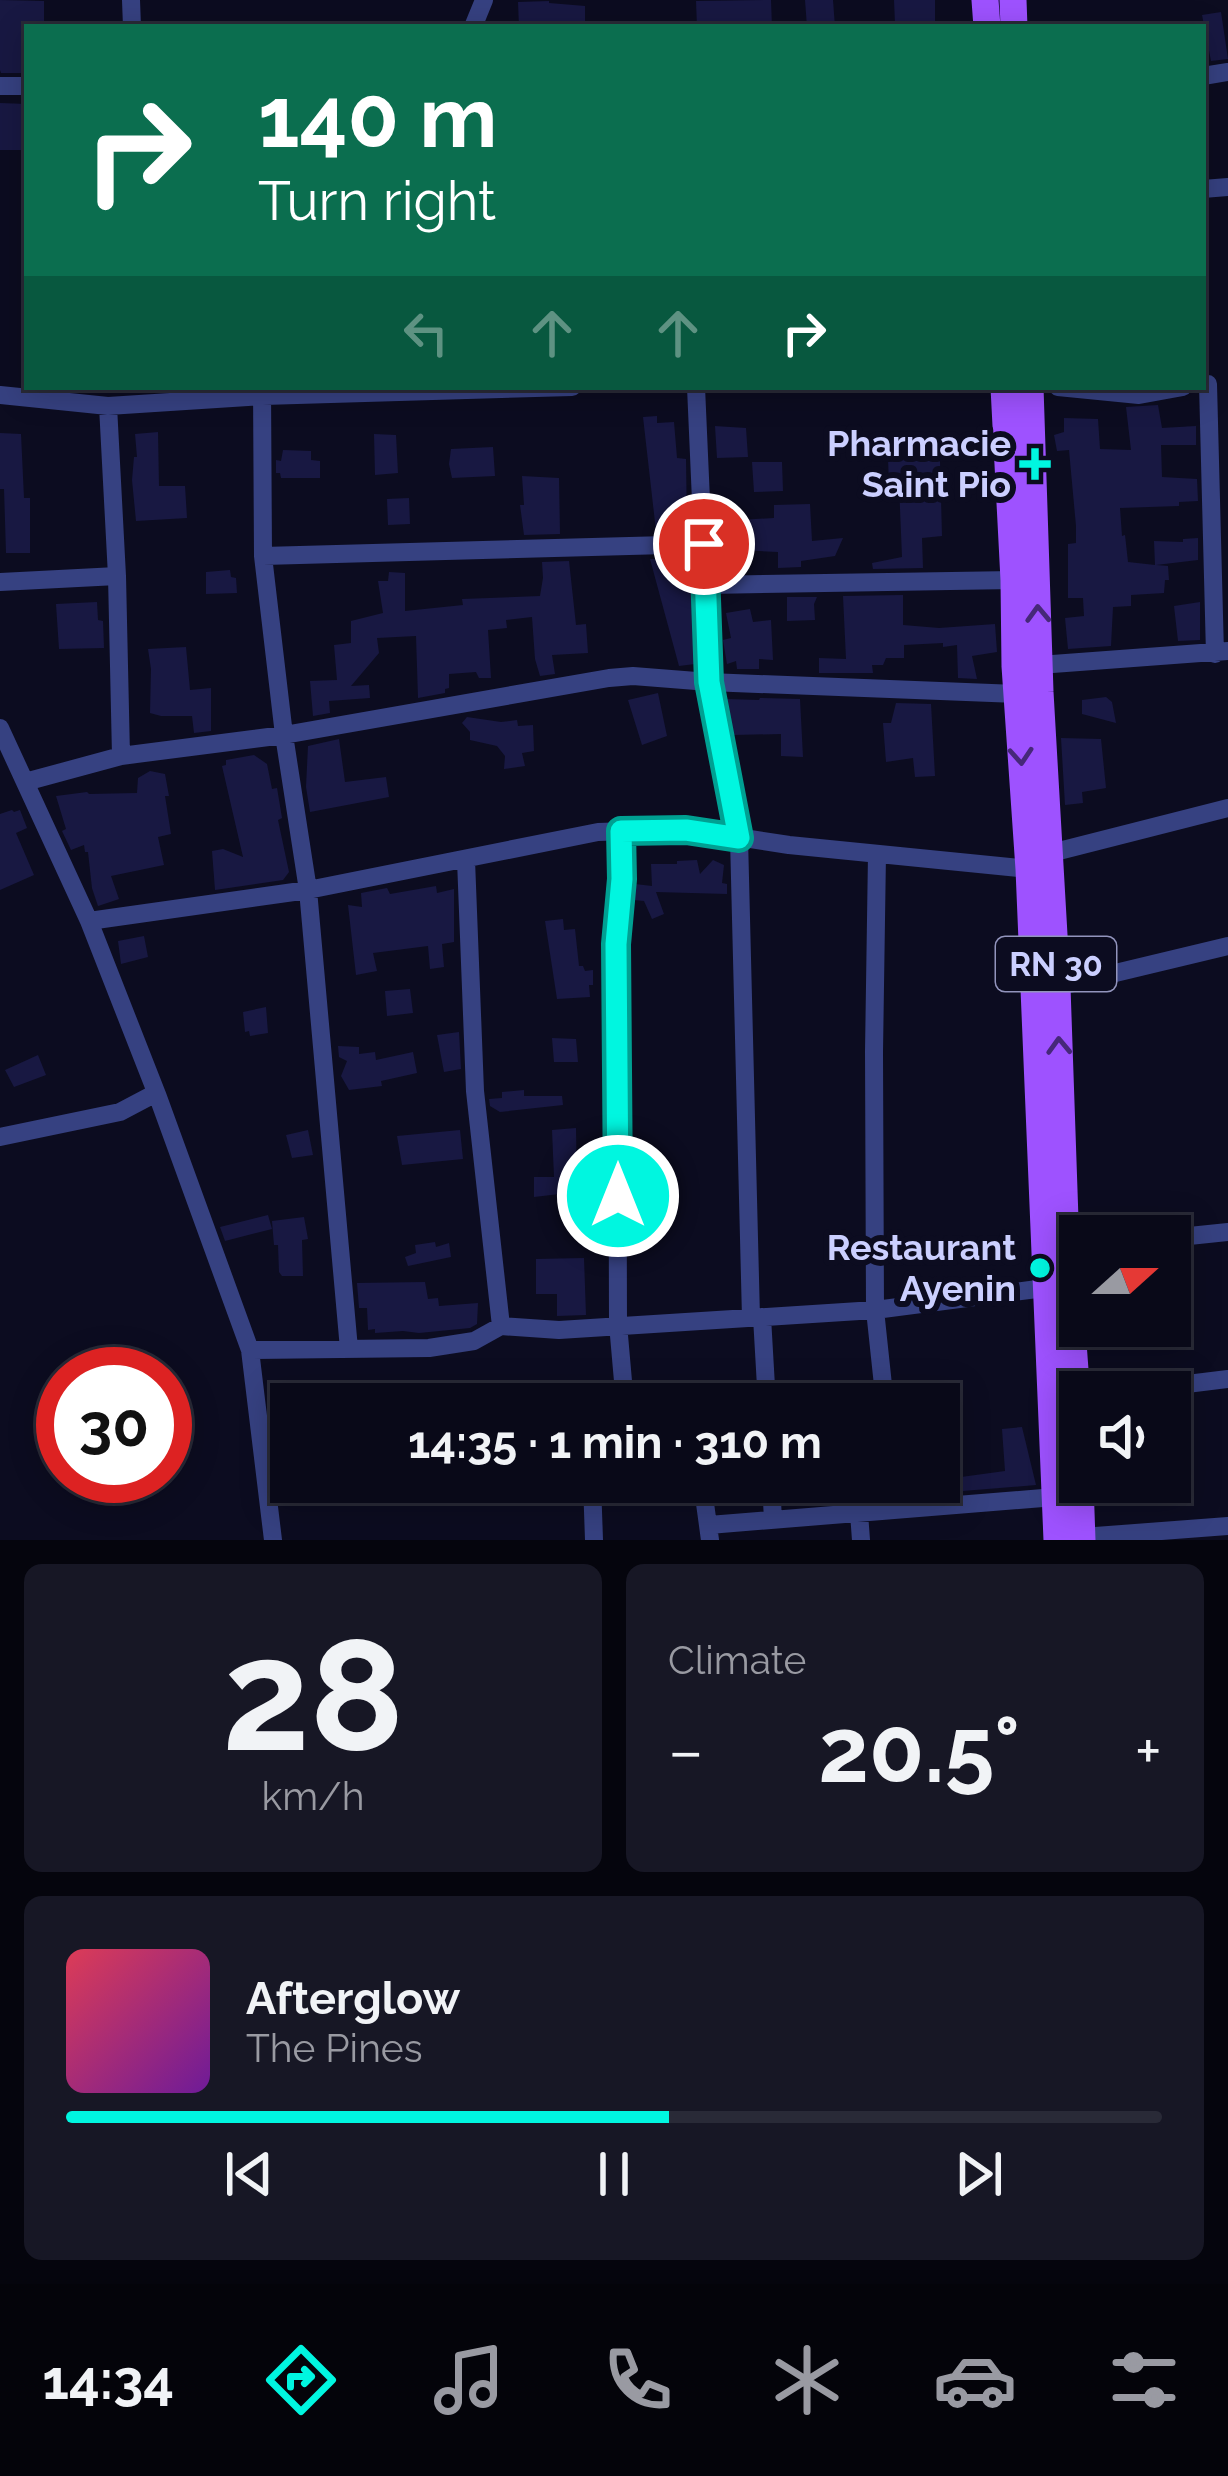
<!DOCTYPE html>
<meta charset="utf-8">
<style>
body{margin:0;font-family:Raleway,sans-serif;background:#171725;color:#f1f3f6;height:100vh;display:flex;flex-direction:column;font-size:45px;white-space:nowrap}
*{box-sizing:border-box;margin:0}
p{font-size:39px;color:#999aa2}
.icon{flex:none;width:66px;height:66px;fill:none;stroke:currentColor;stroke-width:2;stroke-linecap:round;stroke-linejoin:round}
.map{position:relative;height:1540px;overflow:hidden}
.sheet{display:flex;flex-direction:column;gap:24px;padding:24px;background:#05050d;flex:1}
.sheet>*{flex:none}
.top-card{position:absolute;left:24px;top:24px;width:1182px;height:366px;border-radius:0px;box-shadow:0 6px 30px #0003,0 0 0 3px #292a37;background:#0b6e4f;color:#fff;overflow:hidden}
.needle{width:78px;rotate:69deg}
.fabs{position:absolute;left:1059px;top:1215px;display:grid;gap:24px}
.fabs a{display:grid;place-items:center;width:132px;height:132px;border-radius:0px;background:#090918;box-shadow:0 6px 30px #0003,0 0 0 3px #292a37;font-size:60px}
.speed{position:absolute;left:36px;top:1347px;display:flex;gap:24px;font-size:60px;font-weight:700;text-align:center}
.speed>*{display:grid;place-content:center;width:156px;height:156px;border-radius:50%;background:#090918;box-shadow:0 6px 30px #0003,0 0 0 3px #292a37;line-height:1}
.speed .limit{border:18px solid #d22;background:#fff;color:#111}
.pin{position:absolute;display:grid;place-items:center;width:102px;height:102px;color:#fff;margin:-51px;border:6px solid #fff;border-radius:50%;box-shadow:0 3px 12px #0007}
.me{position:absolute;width:132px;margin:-66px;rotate:0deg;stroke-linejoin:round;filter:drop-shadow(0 0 9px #0008)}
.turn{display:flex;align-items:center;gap:42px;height:252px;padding:0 36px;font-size:54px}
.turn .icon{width:156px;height:156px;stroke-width:2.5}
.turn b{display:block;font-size:84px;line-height:102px}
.lanes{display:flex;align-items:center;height:114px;padding:0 36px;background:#0003;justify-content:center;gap:60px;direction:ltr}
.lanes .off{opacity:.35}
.big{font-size:90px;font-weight:700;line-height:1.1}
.sheet .tile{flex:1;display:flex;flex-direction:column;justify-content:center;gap:18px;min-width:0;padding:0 42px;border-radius:18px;background:#171725}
.sheet .dial{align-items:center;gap:0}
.dial b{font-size:156px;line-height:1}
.song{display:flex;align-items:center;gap:36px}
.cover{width:144px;height:144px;border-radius:18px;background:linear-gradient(135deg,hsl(350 70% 55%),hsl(280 70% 35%))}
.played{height:12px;border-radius:6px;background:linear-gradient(90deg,#00f6e0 55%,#292a37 55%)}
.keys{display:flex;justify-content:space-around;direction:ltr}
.heat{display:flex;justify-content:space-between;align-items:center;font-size:66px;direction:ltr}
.sheet .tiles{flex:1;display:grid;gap:24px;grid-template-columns:1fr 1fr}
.tile:last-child{grid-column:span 2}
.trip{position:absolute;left:270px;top:1383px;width:690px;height:120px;border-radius:0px;background:#090918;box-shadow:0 6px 30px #0003,0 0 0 3px #292a37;font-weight:700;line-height:120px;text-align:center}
.dock{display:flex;height:192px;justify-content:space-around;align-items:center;background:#04040a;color:#999aa2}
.dock .icon{width:84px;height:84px}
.dock .selected{color:#00f6e0}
.dock b{font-size:54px;color:#f1f3f6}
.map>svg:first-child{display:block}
</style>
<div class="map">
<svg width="1228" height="1540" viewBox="0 0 1228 1540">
<rect width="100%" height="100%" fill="#0c0c20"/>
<path fill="#181842" d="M 0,0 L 44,1 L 44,27 L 27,27 L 27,70 L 22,73 L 1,73 L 0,70 Z
M 771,0 L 772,27 L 697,27 L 696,1 Z
M 805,0 L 833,0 L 835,27 L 807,27 Z
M 894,0 L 935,0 L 935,21 L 895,24 Z
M 549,1 L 549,3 L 585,6 L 585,26 L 519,27 L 518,2 Z
M 1221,12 L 1228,59 L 1211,61 L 1202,15 Z
M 0,103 L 27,104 L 27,150 L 0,150 Z
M 1158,405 L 1162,428 L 1196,426 L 1196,445 L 1161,445 L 1162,477 L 1197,479 L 1198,501 L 1179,502 L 1179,506 L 1120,508 L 1122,536 L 1125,535 L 1128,562 L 1155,565 L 1154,541 L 1183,542 L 1183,539 L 1198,538 L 1198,560 L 1156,565 L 1168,566 L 1169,580 L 1165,580 L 1164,593 L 1131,595 L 1131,606 L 1113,607 L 1111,646 L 1068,649 L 1065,618 L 1084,616 L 1083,598 L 1068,598 L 1068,544 L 1076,543 L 1076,526 L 1069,450 L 1057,451 L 1054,435 L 1064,432 L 1064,418 L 1098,419 L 1100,449 L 1131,450 L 1126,407 Z
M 657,416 L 657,423 L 674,422 L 677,458 L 686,459 L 687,528 L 656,531 L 643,417 Z
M 715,426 L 746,428 L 748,457 L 717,458 Z
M 158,432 L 159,486 L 185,486 L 187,518 L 136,521 L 132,480 L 134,457 L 137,457 L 135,434 Z
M 0,433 L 21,434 L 24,498 L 30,498 L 30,553 L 6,553 L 4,489 L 0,489 Z
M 374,434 L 396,435 L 398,473 L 375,475 Z
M 953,439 L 953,457 L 940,461 L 942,536 L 922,538 L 923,568 L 873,569 L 872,563 L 902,557 L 899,484 L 889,486 L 888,458 L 902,457 L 902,442 Z
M 493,447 L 495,476 L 452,478 L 449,464 L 451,449 Z
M 283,450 L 311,451 L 311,460 L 320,461 L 320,478 L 281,478 L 280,473 L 276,473 L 276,460 L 281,461 Z
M 752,462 L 782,462 L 783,491 L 754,492 Z
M 522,476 L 559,478 L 560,534 L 524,535 L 520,505 L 524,505 Z
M 409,498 L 410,524 L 388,525 L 387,499 Z
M 810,504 L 812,541 L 843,538 L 835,556 L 801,561 L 801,567 L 778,568 L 778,552 L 738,550 L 737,520 L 774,518 L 774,505 Z
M 650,559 L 667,559 L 668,568 L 690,567 L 695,664 L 679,666 Z
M 569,561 L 576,625 L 586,624 L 588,653 L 552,655 L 555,674 L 540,676 L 535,659 L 532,617 L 506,620 L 507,628 L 488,630 L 491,678 L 479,678 L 476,672 L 449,674 L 449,688 L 445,689 L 445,693 L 418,698 L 416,636 L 377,638 L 379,653 L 351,686 L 369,685 L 370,698 L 329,701 L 330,713 L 313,716 L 310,681 L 337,680 L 334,645 L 351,643 L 351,621 L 383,613 L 378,581 L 388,581 L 389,572 L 405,573 L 405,611 L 463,605 L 462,599 L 540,596 L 543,578 L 542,562 Z
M 230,570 L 231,577 L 236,578 L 237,593 L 206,594 L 206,572 Z
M 903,595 L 903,625 L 939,628 L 995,624 L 997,652 L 972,656 L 977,679 L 958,678 L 957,645 L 943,647 L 943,643 L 904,645 L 904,658 L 886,658 L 883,665 L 872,665 L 873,673 L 819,673 L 819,658 L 846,659 L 843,596 Z
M 787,597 L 817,597 L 814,604 L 815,620 L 787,621 Z
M 97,602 L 98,620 L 103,621 L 104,648 L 59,649 L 56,604 Z
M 1200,602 L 1200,640 L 1178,641 L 1174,606 Z
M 750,609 L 753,622 L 771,620 L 773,660 L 759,659 L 759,669 L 737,669 L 736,661 L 727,664 L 723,640 L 731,638 L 726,613 Z
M 186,647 L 190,690 L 211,688 L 211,731 L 194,733 L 192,716 L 161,716 L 150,713 L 151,669 L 148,649 Z
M 658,693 L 667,736 L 642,745 L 628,700 Z
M 1106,697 L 1112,702 L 1116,723 L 1082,714 L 1082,700 Z
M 760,698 L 800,699 L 803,757 L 781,756 L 781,734 L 733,735 L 726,699 L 759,700 Z
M 896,703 L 931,704 L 935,776 L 915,777 L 913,758 L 886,762 L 883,723 L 891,723 Z
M 467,717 L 501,722 L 517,720 L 518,726 L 533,725 L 534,751 L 522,753 L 525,766 L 504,769 L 505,756 L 497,746 L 470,740 L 470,732 L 462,723 Z
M 1061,738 L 1101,739 L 1106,788 L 1082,792 L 1083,803 L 1065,805 Z
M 339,739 L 345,782 L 386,777 L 389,797 L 310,812 L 306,787 L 308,746 Z
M 254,755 L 267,764 L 272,789 L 277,788 L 282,818 L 278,820 L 289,872 L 283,880 L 215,890 L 212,851 L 223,849 L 243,857 L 222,766 L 226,765 L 226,760 Z
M 150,771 L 165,774 L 169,796 L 165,796 L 171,834 L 158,837 L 164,865 L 111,876 L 119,899 L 98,906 L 92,888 L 88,852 L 85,852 L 84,845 L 71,850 L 62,831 L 66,829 L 56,796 L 87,792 L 89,794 L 137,793 L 138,778 Z
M 12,810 L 14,812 L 20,810 L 27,828 L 16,833 L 34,875 L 0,890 L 0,814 Z
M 697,860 L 700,874 L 713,860 L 724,865 L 722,883 L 727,884 L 727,894 L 656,892 L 664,914 L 652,919 L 644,901 L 634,900 L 635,884 L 652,886 L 651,864 L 677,864 L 677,861 Z
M 436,886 L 437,893 L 454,889 L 454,942 L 442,944 L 444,967 L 430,969 L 428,946 L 373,953 L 377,971 L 356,975 L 348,905 L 362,907 L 361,893 L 387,888 L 390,894 Z
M 563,919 L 564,930 L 575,929 L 579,966 L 583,966 L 585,971 L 593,970 L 593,985 L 589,985 L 590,997 L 557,999 L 545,921 Z
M 144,936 L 148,957 L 121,964 L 118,941 Z
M 410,989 L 413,1013 L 387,1016 L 385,991 Z
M 266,1007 L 268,1033 L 250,1036 L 249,1031 L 245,1032 L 243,1012 Z
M 459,1032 L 461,1069 L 444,1072 L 437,1035 Z
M 552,1038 L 576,1039 L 578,1062 L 554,1062 Z
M 338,1046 L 359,1047 L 359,1054 L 375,1052 L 376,1060 L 413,1052 L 417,1073 L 381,1081 L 382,1086 L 349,1090 L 341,1076 L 347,1061 L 339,1057 Z
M 38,1055 L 46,1075 L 14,1087 L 5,1070 Z
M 524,1090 L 524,1096 L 562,1096 L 563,1105 L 500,1112 L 490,1106 L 489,1099 L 502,1098 L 502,1092 Z
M 576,1128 L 577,1192 L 534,1197 L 534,1177 L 554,1177 L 552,1130 Z
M 308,1130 L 313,1155 L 292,1158 L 286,1135 Z
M 460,1130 L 463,1159 L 402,1165 L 397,1136 Z
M 268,1215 L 272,1229 L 225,1241 L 220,1227 Z
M 304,1217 L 308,1239 L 302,1240 L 303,1276 L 282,1276 L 279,1272 L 278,1245 L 274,1245 L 272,1221 Z
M 435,1242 L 436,1247 L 449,1243 L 451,1257 L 408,1266 L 405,1257 L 416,1253 L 415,1245 Z
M 584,1258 L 586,1315 L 557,1316 L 557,1294 L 536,1294 L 536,1259 Z
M 425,1282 L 428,1299 L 438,1298 L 439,1306 L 478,1303 L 477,1324 L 470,1328 L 419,1333 L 403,1331 L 375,1333 L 375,1329 L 368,1330 L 367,1308 L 359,1308 L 357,1283 Z
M 1022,1427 L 1036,1485 L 938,1493 L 939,1480 L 1005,1471 L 1002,1429 Z"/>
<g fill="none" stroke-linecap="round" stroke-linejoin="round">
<path stroke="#364181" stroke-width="18" d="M 131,0 L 132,27
M 473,27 L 484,0
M 1203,76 L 1228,72
M 0,86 L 27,86
M 1203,189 L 1228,187
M 1208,384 L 1215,654
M 262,387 L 263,556 L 284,735 L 308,890 L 349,1349
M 696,387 L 709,682 L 739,838 L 751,1318
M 1058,387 L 1139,395 L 1183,387
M 0,395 L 108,406 L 263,396 L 572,387
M 108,406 L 117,576 L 121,756
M 263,556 L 704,544
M 0,582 L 117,576
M 706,585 L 1014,580
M 1039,665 L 1228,651
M 0,728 L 89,921 L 158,1097 L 250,1350 L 273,1540
M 25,782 L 121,756 L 284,735 L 609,678 L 633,676 L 709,682 L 1017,694
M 621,831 L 620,919 L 617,944 L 618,1324 L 625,1404
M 1051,853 L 1228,808
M 877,854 L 874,1052 L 875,1310 L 885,1404
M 466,860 L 475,1091 L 501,1326
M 89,921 L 308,890 L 598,832 L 686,829 L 789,845 L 1029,869
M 1057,987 L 1228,946
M 0,1137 L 120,1112 L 156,1093
M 1170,1238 L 1228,1232
M 762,1317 L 767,1404
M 250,1350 L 429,1348 L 474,1341 L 501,1326 L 559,1330 L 875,1310 L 1045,1288
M 1122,1392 L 1228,1379
M 592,1482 L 594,1540
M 690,1482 L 704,1496 L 710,1540
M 771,1482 L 773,1520
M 894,1482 L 897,1509
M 269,1488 L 391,1482
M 859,1513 L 861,1540
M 709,1525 L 1055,1497
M 1082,1537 L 1228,1526"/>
<path stroke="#9e52ff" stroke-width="27" d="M 985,0 L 987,27
M 1013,0 L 1014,27
M 1004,387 L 1014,580 L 1015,666 L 1029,869 L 1057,1540
M 1030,387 L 1040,692 L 1057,987 L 1066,1248 L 1077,1397 L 1082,1540"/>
</g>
<defs><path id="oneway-chevron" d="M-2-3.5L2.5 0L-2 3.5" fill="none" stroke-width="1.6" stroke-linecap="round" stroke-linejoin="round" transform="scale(3)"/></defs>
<g stroke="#462879">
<use href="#oneway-chevron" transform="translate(1038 614) rotate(-92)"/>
<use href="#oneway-chevron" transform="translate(1021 756) rotate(86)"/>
<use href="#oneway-chevron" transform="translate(1059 1046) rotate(-92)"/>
</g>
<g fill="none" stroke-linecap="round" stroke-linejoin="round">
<defs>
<path id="route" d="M 618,1196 L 616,944 L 622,879 L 621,831 L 686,830 L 739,838 L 709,682 L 704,544"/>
</defs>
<use href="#route" stroke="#00a092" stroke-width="30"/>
<use href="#route" stroke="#00f6e0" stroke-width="21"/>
</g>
<g fill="#00f6e0" stroke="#0c0c20" stroke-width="4.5">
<path d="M1029 446h12v12h12v12h-12v12h-12v-12h-12v-12h12z"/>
<circle cx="1040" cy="1268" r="12"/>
</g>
<g text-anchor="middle" stroke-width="12" stroke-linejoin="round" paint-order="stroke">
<rect fill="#0c0c20" stroke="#9294bc" stroke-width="3" x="996" y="937" width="120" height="54" rx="9"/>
<g font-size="33" font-weight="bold" fill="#cbcfff">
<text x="1056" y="976">RN 30</text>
</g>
<g font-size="36" font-weight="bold" fill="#cbcfff" stroke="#0c0c20" text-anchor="end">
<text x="1011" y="456">Pharmacie<tspan x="1011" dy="41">Saint Pio</tspan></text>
<text x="1016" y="1260">Restaurant<tspan x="1016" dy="41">Ayenin</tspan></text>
</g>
</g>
</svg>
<div class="fabs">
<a><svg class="needle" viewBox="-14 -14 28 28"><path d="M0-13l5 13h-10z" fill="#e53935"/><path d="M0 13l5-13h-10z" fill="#999aa2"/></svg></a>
<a><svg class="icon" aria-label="sound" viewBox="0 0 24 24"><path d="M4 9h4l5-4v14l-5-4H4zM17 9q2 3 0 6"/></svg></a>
</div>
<div class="speed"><div class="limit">30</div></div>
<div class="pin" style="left:704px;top:544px;background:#d93025"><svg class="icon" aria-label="arrive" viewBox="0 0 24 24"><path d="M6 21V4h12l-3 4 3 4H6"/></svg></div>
<svg class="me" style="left:618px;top:1196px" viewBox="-20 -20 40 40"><circle r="17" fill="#00f6e0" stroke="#fff" stroke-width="3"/><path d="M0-11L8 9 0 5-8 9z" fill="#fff"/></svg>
<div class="trip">14:35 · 1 min · 310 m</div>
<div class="top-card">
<div class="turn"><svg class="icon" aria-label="right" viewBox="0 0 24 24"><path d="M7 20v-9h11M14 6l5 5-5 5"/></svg><div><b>140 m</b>Turn right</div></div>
<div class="lanes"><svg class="icon off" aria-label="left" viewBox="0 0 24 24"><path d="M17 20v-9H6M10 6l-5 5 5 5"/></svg><svg class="icon off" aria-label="ahead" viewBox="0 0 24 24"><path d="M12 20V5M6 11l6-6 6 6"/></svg><svg class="icon off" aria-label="ahead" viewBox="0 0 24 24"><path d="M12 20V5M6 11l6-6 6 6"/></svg><svg class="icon" aria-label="right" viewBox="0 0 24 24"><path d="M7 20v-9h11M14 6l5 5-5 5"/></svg></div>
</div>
</div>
<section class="sheet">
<div class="tiles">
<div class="tile dial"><b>28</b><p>km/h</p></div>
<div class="tile"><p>Climate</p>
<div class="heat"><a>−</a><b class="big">20.5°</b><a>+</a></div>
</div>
<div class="tile">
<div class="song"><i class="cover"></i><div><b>Afterglow</b><p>The Pines</p></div></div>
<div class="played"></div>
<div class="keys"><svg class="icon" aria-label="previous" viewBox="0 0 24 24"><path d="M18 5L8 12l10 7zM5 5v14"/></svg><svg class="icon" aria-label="pause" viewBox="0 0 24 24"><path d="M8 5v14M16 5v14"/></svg><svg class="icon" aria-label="next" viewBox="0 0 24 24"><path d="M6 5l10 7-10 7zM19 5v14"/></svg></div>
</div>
</div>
</section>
<nav class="dock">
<b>14:34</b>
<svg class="icon selected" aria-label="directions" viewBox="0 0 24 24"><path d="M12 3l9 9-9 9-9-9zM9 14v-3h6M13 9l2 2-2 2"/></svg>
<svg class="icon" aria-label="music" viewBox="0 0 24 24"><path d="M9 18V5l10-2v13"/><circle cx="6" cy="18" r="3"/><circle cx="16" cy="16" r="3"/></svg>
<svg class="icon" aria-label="phone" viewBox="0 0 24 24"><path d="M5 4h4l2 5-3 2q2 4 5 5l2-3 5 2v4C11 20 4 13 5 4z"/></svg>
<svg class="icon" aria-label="climate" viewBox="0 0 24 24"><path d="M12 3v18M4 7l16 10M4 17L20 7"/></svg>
<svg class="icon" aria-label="car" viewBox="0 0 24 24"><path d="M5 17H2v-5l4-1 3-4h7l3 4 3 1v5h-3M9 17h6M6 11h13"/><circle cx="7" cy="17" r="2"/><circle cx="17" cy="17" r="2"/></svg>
<svg class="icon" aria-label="filters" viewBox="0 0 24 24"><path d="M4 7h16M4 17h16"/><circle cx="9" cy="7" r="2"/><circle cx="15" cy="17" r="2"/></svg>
</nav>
